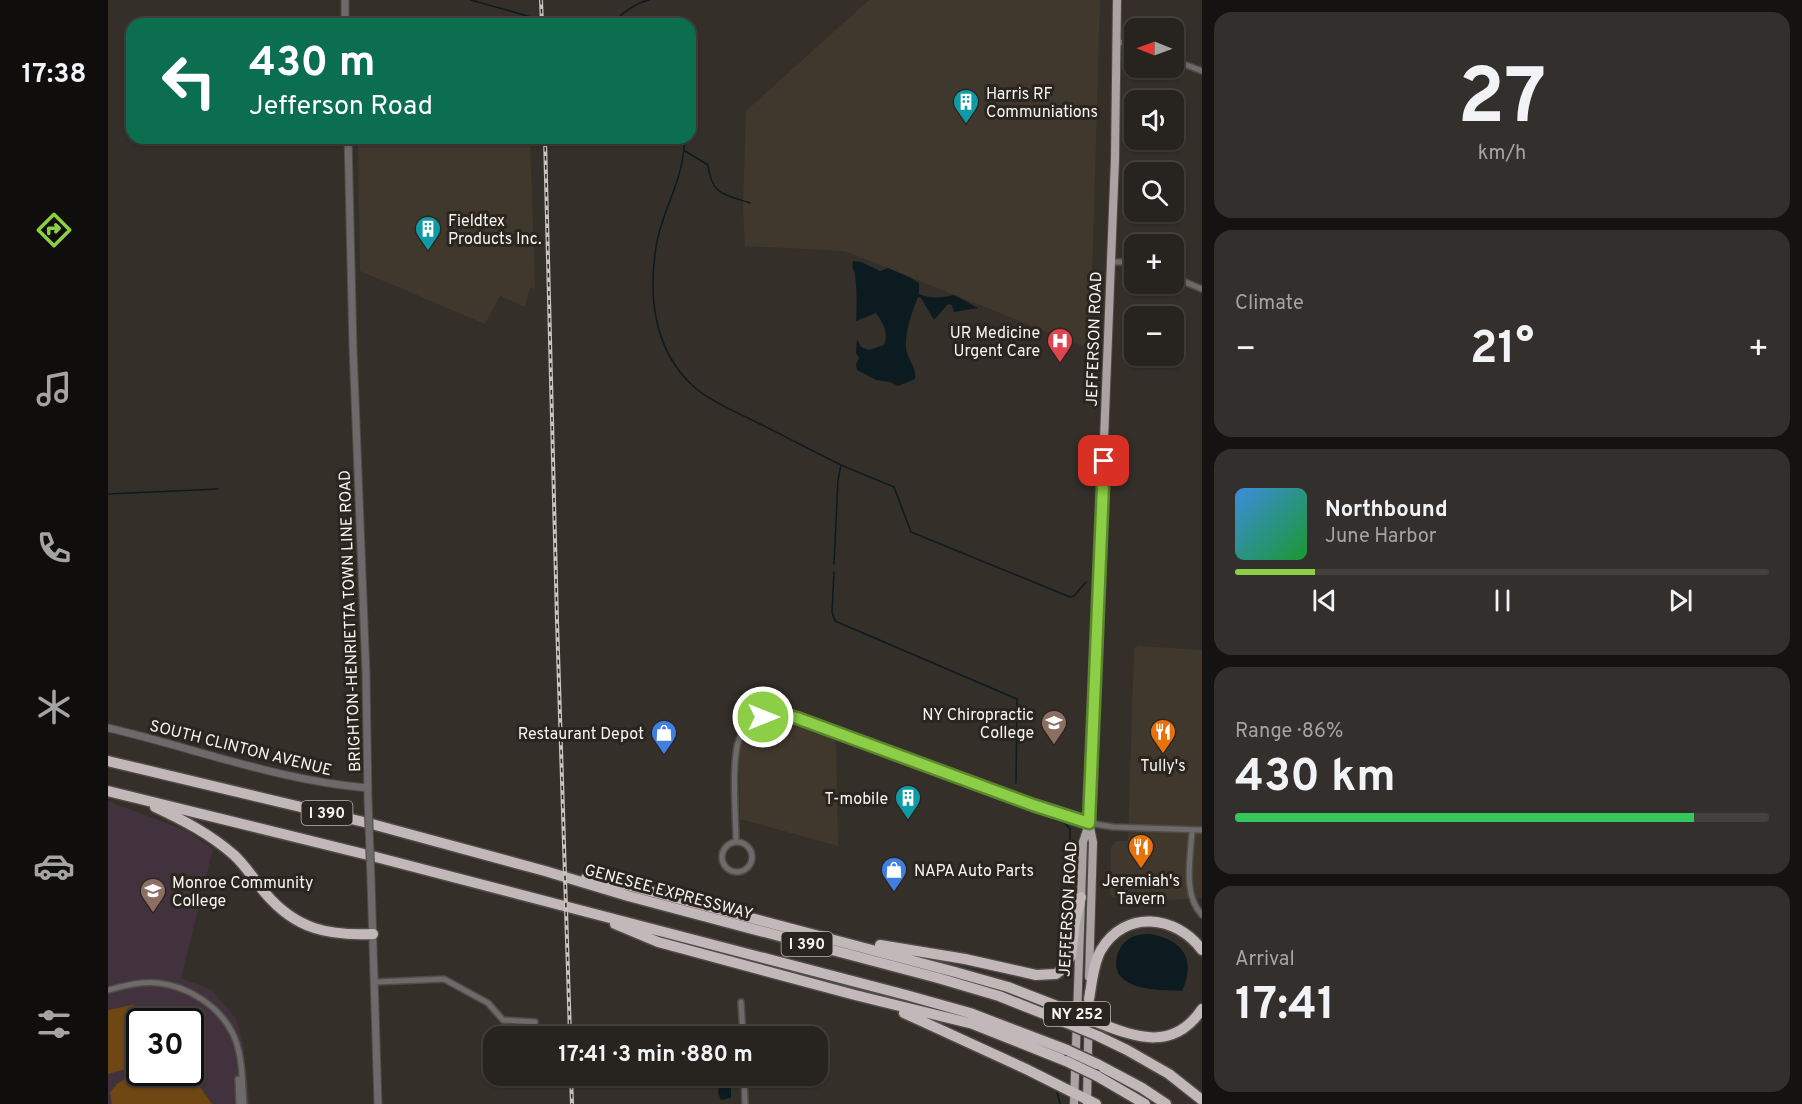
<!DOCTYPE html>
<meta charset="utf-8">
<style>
body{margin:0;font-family:Overpass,sans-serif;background:#332f2c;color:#f1f3f6;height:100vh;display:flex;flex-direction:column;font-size:22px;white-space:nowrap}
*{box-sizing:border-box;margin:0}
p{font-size:20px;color:#a4a4a4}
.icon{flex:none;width:33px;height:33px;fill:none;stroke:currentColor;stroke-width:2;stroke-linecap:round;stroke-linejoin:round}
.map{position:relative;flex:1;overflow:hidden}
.side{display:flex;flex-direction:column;gap:12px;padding:12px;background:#151311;width:600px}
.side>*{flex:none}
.hud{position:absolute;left:18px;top:18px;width:570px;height:126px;border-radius:18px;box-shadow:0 2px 4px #0004,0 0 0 2px #43403d;background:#0b6e4f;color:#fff;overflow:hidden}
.needle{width:39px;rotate:271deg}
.tools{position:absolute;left:1016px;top:18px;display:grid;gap:12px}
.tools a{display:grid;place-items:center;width:60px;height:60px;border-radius:12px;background:#27231f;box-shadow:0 2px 4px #0004,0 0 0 2px #43403d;font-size:30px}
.speed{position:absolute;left:18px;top:1008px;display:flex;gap:12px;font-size:30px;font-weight:700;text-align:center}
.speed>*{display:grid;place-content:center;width:78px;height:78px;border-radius:50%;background:#27231f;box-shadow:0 2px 4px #0004,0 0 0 2px #43403d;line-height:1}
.speed .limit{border:3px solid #111;border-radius:9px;background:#fff;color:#111}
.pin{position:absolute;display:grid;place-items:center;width:51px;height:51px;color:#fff;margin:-26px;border-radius:12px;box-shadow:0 3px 9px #0006}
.me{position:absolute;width:66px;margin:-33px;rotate:90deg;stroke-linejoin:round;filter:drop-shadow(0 0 4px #0008)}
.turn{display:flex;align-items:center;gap:21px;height:126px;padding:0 24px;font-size:27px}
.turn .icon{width:78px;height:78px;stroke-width:2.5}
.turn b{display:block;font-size:42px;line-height:51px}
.big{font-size:45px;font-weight:700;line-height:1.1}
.side .tile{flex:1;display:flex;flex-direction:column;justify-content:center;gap:9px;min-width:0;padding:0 21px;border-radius:18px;background:#332f2c}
.side .dial{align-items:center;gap:0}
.dial b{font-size:78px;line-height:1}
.song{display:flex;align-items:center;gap:18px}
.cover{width:72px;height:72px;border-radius:9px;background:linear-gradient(135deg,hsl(210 70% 55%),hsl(130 70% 35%))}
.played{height:6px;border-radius:3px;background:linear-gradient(90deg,#8cce45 15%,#43403d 15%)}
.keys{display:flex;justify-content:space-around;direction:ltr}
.heat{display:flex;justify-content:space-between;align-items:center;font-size:33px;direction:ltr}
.charge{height:9px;border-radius:4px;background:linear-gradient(90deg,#34c759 86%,#43403d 0)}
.trip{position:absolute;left:375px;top:1026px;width:345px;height:60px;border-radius:18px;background:#27231f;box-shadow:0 2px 4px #0004,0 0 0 2px #43403d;font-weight:700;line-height:60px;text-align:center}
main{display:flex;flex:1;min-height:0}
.tabs{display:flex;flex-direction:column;width:108px;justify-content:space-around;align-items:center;background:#100e0c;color:#a4a4a4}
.tabs .icon{width:42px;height:42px}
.tabs .current{color:#8cce45}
.tabs b{font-size:27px;color:#f1f3f6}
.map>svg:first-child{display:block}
</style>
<main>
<nav class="tabs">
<b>17:38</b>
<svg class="icon current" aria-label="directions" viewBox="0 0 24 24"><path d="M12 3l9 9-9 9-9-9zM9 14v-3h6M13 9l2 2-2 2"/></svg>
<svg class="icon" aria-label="music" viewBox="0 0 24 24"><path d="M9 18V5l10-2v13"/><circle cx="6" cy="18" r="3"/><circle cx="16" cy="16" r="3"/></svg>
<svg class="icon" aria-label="phone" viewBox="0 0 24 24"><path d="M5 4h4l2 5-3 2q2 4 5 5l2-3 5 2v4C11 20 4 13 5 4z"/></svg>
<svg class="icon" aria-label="climate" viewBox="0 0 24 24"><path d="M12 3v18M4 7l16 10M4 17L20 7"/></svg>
<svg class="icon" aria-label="car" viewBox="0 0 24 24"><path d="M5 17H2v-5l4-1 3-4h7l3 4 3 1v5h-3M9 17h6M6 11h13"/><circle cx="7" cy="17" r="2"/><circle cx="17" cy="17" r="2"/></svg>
<svg class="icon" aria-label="filters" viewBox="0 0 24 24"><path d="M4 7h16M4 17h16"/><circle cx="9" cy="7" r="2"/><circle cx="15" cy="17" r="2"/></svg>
</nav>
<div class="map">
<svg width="1094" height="1104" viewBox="0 0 1094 1104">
<rect width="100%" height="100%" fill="#342f29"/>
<path fill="#41382d" d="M 761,0 L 992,0 L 982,349 L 737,251 L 637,246 L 635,207 L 638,111 Z
M 250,138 L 422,138 L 427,289 L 422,287 L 417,307 L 392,296 L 377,324 L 252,271 Z
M 1030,646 L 1094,650 L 1094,898 L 1060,900 L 1005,897 L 1002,894 L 1003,847 L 1008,841 L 1020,841 L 1026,649 Z
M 669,721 L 705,729 L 728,739 L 730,846 L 632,819 L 631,753 L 635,739 L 649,724 Z"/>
<path fill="#42323d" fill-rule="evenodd" d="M 0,801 L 79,831 L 105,849 L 73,978 L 104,990 L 128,1019 L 135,1043 L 142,1104 L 0,1104 ZM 32,1022 L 82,1022 L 82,1072 L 32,1072 Z"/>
<path fill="#6e4713" d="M 24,1005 L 42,1010 L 51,1021 L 32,1022 L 31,1065 L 0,1074 L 0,1010 Z
M 30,1071 L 73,1073 L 90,1084 L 104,1104 L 4,1104 L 2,1093 L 9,1084 Z"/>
<path fill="#0c1b1f" d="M 745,261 L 753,262 L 772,271 L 780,268 L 801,277 L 811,283 L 811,294 C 822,299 835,298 846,295 L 870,308 L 846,312 L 844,305 L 840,304 L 826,320 L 813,298 L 810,297 C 804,312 797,331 798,348 C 799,359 809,367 807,379 L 790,386 L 782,382 L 768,380 L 749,370 L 748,364 L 751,358 L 748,353 L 749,339 L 753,347 L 761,350 L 776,345 C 781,333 775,323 768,313 L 748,321 C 749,306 749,290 747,275 C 746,269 743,267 745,261 Z
M 1042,934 C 1076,940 1088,960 1074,991 C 1055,990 1029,991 1014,978 C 1003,968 1009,948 1019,940 C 1026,935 1034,934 1042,934 Z
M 612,1076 L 623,1076 L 623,1098 L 613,1100 L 610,1093 Z"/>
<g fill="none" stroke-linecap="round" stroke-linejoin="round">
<path stroke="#0c1b1f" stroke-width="1.5" d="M 363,0 L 423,17
M 447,21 L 460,24
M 494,24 L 510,19 C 514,12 533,1 541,0
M 577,138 C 576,155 573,171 567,187 C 560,207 551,226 548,247 C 540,297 546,350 585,386 C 601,401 631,413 652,424 C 679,437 706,452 733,465
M 577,151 L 600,165 C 604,196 616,194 642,203
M 0,494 L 110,489
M 726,564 L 730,480 L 733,465 L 786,487 L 803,532 L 962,597 L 966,596 L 978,582
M 726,572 L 724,612 L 727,621 L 909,699 L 908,783
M 928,813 L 957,823 L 962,829 C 962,862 968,933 950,959
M 949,1092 L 952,1104"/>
<defs>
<path id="minor" d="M 1009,42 L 1026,44
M 1065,60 L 1094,71
M 1003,262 L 1026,262
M 1065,277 L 1094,289
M 1084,830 C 1083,856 1074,894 1094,915
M 628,842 C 628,818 623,760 631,740 C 640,716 666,711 689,719 L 925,805 L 981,823 L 1005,827 L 1094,830
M614 857a15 15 0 1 1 30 0a15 15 0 1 1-30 0Z
M 267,982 L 336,979 L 380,1003 L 395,1020 L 427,1022
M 0,990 C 16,986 33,981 50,983 C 79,986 110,1005 124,1032 C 135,1053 134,1081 136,1104
M 633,1002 L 635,1036
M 636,1076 L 637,1104
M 130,1079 L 131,1104"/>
<path id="tertiary" d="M 237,0 L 237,24
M 240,138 L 245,348 L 258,673 L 260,799
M 0,728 C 86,748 172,781 260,788
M 263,881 L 270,1104"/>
<path id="primary" d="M 981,977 L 985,842 L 981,823 L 1007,159 L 1009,0
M 979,1103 L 981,993
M 966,1104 L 975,842 L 980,827"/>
<path id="motorway" d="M 0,761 L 260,823 L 437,871 L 520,896 L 830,978 L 891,996 L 959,1023
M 0,791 L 260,855 L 798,995 L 862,1013 L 959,1050
M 47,807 C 75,820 102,834 126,855 C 138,866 147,881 158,894 C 188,929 220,936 265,934
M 478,878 L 511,883 L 847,972 L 900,987 L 959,1010
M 507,924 L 550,942 L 747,995 L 865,1024 L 958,1061
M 772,945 L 857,959 L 928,975 L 948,974 L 956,968 L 963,956 L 967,922 L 973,897
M 981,999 C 984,983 985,964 993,950 C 1017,909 1068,915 1094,950
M 796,1013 L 918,1069 L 988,1104
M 991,1023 C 1029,1038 1066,1051 1094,1009
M 990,1036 L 1019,1050 L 1061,1074 L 1094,1100
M 989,1064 L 1034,1088 L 1058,1104
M 989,1076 L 1037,1104"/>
</defs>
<use href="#minor" stroke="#4f4b45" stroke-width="8"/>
<use href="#tertiary" stroke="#4f4b45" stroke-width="9"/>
<use href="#primary" stroke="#4f4b45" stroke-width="10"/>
<use href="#motorway" stroke="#4f4b45" stroke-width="13"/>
<use href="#minor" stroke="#6e696a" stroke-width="5"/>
<use href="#tertiary" stroke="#6e696a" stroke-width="7"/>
<use href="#primary" stroke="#aba2a3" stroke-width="8"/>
<use href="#motorway" stroke="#c3b8b9" stroke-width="10"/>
<defs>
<path id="rail" d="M 433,0 L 434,24
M 437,138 L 449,620 L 462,1036
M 463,1076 L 464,1104"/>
</defs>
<use href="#rail" stroke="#c9c4c0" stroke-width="4"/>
<use href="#rail" stroke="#2a251f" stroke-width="1.5" stroke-dasharray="4.5" stroke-linecap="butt"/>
<defs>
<path id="tertiary-bridge" d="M 260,799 L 263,881"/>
<path id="motorway-bridge" d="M 959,1010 L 991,1023
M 959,1023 L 990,1036
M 959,1050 L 989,1064
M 958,1061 L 989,1076"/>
</defs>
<use href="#tertiary-bridge" stroke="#4f4b45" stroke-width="9" stroke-linecap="butt"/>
<use href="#motorway-bridge" stroke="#4f4b45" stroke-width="13" stroke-linecap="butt"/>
<use href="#tertiary-bridge" stroke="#6e696a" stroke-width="7"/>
<use href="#motorway-bridge" stroke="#c3b8b9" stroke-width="10"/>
</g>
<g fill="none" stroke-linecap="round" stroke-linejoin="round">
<defs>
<path id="route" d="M 655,717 L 673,714 L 689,718 L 925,805 L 981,823 L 996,461"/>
</defs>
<use href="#route" stroke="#5b862d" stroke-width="15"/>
<use href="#route" stroke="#8cce45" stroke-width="10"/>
</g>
<defs>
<symbol id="building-pin" viewBox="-11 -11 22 30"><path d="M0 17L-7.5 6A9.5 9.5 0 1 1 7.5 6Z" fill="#0f9aa8" stroke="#2a251f"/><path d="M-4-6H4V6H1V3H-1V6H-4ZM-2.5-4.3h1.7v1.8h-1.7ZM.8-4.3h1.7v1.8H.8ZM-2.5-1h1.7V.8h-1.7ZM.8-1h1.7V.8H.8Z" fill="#fff"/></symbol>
<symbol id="hospital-pin" viewBox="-11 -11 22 30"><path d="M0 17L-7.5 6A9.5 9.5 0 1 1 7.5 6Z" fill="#e0444e" stroke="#2a251f"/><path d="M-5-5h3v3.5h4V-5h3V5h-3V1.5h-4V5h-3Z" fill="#fff"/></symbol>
<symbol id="university-pin" viewBox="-11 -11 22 30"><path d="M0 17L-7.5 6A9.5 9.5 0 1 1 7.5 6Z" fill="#8d6e63" stroke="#2a251f"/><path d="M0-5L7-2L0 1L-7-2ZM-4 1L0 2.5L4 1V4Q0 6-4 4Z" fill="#fff"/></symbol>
<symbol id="restaurant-pin" viewBox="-11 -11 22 30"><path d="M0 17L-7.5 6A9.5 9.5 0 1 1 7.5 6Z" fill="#e8710a" stroke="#2a251f"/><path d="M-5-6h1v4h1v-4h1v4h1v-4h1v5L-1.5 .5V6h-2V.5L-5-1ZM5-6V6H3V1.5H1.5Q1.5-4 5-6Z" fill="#fff"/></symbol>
<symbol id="shop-pin" viewBox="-11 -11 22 30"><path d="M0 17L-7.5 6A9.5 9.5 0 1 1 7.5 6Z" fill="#3f7fe0" stroke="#2a251f"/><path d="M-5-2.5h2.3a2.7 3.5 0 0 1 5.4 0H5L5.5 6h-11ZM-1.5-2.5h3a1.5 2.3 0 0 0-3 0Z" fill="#fff"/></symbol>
</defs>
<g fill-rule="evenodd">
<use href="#building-pin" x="843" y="87" width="30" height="40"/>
<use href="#building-pin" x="305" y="214" width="30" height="40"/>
<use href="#hospital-pin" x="937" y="326" width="30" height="40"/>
<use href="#university-pin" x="931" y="708" width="30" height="40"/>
<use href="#restaurant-pin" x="1040" y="717" width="30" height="40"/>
<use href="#shop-pin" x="541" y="718" width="30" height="40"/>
<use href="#building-pin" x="785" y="783" width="30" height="40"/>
<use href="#restaurant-pin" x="1018" y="832" width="30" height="40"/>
<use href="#shop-pin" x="771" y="855" width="30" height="40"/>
<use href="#university-pin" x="30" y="876" width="30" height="40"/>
</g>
<g text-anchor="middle" stroke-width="6" stroke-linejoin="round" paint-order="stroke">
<g fill="#2a251f" stroke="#bab6b1" stroke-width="1.5">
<rect x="193.5" y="801" width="51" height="24" rx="4.5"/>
<rect x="673.5" y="932" width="51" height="24" rx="4.5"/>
<rect x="936" y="1002" width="66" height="24" rx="4.5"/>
</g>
<g font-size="15" font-weight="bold" fill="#f8f4f0">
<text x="219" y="818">I 390</text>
<text x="699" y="949">I 390</text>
<text x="969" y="1019">NY 252</text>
</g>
<g font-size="16" fill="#f8f4f0" stroke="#2a251f" text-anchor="start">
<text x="878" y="99">Harris RF<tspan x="878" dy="18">Communiations</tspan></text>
<text x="340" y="226">Fieldtex<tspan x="340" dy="18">Products Inc.</tspan></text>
<text x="932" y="338" text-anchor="end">UR Medicine<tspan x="932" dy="18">Urgent Care</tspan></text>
<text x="926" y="720" text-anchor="end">NY Chiropractic<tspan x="926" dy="18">College</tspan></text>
<text x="536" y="739" text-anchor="end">Restaurant Depot</text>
<text x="1055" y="771" text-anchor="middle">Tully's</text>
<text x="780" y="804" text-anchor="end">T-mobile</text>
<text x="806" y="876">NAPA Auto Parts</text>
<text x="1033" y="886" text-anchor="middle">Jeremiah's<tspan x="1033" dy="18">Tavern</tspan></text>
<text x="64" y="888">Monroe Community<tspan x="64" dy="18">College</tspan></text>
</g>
<g font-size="16" fill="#f8f4f0" stroke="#2a251f">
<text transform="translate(985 339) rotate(-88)" y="6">JEFFERSON ROAD</text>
<text transform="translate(241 621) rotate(-92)" y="6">BRIGHTON-HENRIETTA TOWN LINE ROAD</text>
<text transform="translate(133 747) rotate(14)" y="6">SOUTH CLINTON AVENUE</text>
<text transform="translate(561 891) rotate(15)" y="6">GENESEE EXPRESSWAY</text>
<text transform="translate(959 909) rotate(-87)" y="6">JEFFERSON ROAD</text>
</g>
</g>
</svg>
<div class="tools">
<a><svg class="needle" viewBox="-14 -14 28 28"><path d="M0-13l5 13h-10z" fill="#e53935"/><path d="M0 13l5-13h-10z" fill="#a4a4a4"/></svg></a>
<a><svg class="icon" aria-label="sound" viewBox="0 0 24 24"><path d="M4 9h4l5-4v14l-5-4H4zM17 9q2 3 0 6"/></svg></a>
<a><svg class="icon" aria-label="search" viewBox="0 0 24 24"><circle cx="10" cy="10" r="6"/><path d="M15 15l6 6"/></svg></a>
<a>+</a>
<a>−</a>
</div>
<div class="speed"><div class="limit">30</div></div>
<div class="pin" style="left:996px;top:461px;background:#d93025"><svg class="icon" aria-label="arrive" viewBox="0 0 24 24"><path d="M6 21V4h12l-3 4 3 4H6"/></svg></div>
<svg class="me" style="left:655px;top:717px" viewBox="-20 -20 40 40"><circle r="17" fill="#8cce45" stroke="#fff" stroke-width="3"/><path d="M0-11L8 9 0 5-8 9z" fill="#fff"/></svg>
<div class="trip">17:41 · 3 min · 880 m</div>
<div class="hud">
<div class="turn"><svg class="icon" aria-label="left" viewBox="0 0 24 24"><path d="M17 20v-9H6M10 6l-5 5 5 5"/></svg><div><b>430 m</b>Jefferson Road</div></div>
</div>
</div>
<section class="side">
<div class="tile dial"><b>27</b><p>km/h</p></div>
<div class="tile"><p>Climate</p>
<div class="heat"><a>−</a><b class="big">21°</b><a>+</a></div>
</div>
<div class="tile">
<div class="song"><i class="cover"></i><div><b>Northbound</b><p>June Harbor</p></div></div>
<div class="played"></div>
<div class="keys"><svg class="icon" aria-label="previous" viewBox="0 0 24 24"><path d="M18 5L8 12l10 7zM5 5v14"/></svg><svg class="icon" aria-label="pause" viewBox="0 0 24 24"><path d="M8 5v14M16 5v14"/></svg><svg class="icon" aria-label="next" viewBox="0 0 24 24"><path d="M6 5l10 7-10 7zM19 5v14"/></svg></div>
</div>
<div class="tile"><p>Range · 86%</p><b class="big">430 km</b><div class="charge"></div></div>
<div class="tile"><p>Arrival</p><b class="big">17:41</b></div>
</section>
</main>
